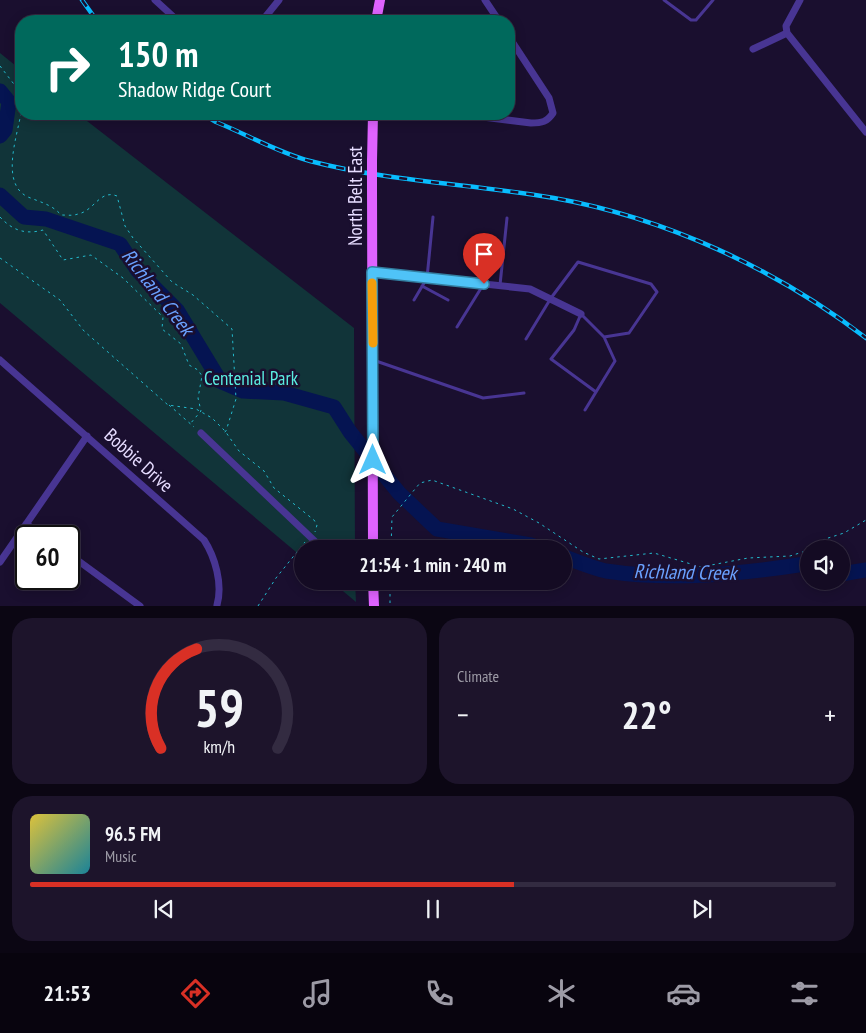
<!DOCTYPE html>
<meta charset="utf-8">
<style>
body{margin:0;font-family:"PT Sans Narrow",sans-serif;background:#1d142b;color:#f1f3f6;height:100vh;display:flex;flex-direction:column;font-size:19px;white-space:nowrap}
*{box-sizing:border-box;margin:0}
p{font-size:16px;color:#9d9ba6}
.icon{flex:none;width:28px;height:28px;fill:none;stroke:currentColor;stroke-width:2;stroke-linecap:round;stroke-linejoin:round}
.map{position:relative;height:606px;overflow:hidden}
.sheet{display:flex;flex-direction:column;gap:12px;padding:12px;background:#0b0613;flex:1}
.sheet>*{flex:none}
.top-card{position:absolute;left:15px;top:15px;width:500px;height:105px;border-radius:20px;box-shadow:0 2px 12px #0003,0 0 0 1px #332b41;background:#00695c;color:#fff;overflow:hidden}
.buttons{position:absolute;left:800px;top:540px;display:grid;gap:10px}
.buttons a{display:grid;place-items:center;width:50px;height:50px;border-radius:50%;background:#140b23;box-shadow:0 2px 12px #0003,0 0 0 1px #332b41;font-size:25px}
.speed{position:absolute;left:15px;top:525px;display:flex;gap:10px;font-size:25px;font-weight:700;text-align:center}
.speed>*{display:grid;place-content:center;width:65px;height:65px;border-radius:50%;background:#140b23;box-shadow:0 2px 12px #0003,0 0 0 1px #332b41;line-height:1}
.speed .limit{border:2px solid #111;border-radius:8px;background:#fff;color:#111}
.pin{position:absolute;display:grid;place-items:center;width:42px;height:42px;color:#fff;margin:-51px -21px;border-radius:50% 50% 50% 0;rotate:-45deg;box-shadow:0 0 5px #0007}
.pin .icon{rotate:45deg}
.me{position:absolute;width:55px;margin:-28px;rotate:0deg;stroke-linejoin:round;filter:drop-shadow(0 0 4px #0008)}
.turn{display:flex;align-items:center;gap:18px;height:105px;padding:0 20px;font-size:22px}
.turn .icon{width:65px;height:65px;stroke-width:2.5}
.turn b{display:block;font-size:35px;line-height:42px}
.big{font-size:38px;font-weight:700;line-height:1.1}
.sheet .card{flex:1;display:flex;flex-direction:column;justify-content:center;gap:8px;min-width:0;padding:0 18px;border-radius:20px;background:#1d142b}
.sheet .dial{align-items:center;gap:0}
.dial svg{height:130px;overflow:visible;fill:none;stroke:#332b41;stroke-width:7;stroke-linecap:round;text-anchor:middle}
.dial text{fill:#f1f3f6;stroke:none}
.song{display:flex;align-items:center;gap:15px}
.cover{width:60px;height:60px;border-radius:8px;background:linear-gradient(135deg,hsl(50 70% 55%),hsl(190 70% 35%))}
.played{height:5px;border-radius:2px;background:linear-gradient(90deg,#d93025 60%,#332b41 60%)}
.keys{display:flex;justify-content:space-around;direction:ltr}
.heat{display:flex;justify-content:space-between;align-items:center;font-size:28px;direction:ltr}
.sheet .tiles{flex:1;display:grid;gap:12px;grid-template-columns:1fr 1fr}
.card:last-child{grid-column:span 2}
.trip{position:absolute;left:294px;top:540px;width:278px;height:50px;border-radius:25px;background:#140b23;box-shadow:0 2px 12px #0003,0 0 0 1px #332b41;font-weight:700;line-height:50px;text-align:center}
.dock{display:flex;height:80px;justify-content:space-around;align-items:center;background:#08040e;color:#9d9ba6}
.dock .icon{width:35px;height:35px}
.dock .on{color:#d93025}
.dock b{font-size:22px;color:#f1f3f6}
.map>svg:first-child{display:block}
</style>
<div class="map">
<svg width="866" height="606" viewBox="0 0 866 606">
<rect width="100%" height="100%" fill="#1a0f2f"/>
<path fill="#113439" d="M 0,53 L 21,70 L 21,114 L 78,114 L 354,328 L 355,549 L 302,549 L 302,557 L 0,303 Z
M 331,581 L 355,581 L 356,602 Z"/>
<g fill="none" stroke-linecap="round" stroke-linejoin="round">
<path stroke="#051452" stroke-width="15" d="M 0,91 L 9,102 L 5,130 L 0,136
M 0,195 L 24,217 L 46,219 L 120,244 L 138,271 L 177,310 L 220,381 L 243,391 L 284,393 L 334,407 L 350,432 L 399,493 L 437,529 L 531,545 L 543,549
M 562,556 C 576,561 592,568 606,571 C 672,581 740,574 805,564 L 809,566
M 841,574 L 866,570"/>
<path stroke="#23bacd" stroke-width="1" stroke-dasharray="2.5 4" stroke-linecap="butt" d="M 0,66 L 20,92 L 21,103
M 21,113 C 17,137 0,184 28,197 C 40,202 53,205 61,215 C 67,215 73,216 78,214 C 94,211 100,189 117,196 L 125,226 L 133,238 L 172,282 L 193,295 L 232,329 L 236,399 L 226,431 L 222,434
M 0,217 C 12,230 25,235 43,230 L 63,260 L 91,255 L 123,278 L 163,317 L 162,329 L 181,344 L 189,365 L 198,370 L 202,376 L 198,398 L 201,411 L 190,424
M 0,258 L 60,300 L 84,331 L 168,405 L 196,409 L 212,418 L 225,431 L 239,451 L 264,471 L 274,488 L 314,520 L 317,525 L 315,532
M 169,405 L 194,427
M 391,549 L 392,517 L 420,483 L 432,480 L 513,509 L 539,523 L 583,552 L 599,559 L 654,553 L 701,567 L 748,558 L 790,556 L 809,550
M 812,549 L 825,539 L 844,533 L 866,520
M 390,581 L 390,606
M 258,606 L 276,578 L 305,542"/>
<path stroke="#483593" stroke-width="3" d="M 664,0 L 691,20 L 696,20 L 713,0
M 500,285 L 507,218
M 422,286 L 448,300
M 414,300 L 427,278 L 433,217
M 457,327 L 483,285
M 526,339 L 551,298 L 578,262 L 651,284 L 657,292 L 629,333 L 604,337
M 376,361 L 483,398 L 524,393
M 585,410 L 615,361 L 604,337 L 581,314 L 574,330 L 551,359 L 596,392"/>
<path stroke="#483593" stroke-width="7" d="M 155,0 L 178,21
M 485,0 L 499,21
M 800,0 L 786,26 L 787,33 L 866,132
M 262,21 L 279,0
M 753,49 L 787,33
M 459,114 L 531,123 C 542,123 547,122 553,113 L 549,98 L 509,37
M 372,272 L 530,289 L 581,314
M 0,360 L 204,540 C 215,557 223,584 217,605
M 201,433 L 323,549
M 26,524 L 44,536
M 69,554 L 140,606
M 0,562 L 87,436"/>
<path stroke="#df63ff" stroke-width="10" d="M 376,21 L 380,0
M 372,161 L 373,114
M 372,186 L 373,549
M 373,581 L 374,606"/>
<defs>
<path id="rail" d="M 82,0 L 97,21
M 203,114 L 216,122 C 246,134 279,153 310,161 C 390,182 473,184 554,198 C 666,218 776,269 866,338"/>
</defs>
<use href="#rail" stroke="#08bdff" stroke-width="4.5"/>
<use href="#rail" stroke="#1a0f2f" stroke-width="2.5" stroke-dasharray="8" stroke-linecap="butt"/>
<path stroke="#df63ff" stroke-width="10" d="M 372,186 L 372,161"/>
</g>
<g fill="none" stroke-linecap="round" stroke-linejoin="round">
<defs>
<path id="route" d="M 373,460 L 372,272 L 484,284"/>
</defs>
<use href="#route" stroke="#337fa1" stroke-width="12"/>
<use href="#route" stroke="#4fc3f7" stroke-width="9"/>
<path stroke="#f59e0b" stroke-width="9" d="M 372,283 L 373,343"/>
</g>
<g text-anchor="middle" stroke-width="5" stroke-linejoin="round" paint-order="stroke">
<g font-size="19" fill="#e6dcff" stroke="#1a0f2f">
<text transform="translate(355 196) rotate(-90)" y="7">North Belt East</text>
<text transform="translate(139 460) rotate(42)" y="7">Bobbie Drive</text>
</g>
<g font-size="19" fill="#5aede1" stroke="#1a0f2f">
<text x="251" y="385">Centenial Park</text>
</g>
<g font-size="20" font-style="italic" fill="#6aa1ff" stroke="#1a0f2f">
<text transform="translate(158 292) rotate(52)" y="7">Richland Creek</text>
<text transform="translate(685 572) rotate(1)" y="7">Richland Creek</text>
</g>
</g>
</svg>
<div class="buttons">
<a><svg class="icon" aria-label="sound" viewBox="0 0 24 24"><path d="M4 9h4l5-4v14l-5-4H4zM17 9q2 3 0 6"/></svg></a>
</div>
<div class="speed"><div class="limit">60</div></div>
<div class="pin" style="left:484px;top:284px;background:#d93025"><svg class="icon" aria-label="arrive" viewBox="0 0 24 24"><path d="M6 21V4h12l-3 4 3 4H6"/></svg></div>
<svg class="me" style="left:373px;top:460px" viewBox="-20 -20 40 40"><path d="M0-17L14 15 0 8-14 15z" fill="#4fc3f7" stroke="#fff" stroke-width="4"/></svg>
<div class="trip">21:54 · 1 min · 240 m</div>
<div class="top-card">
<div class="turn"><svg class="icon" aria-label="right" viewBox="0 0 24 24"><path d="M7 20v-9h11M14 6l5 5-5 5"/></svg><div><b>150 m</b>Shadow Ridge Court</div></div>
</div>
</div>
<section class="sheet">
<div class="tiles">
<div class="card dial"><svg viewBox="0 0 100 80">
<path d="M14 69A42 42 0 1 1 86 69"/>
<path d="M14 69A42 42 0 0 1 36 8" stroke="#d93025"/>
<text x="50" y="56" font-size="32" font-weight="700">59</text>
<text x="50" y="72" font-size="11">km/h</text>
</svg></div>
<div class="card"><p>Climate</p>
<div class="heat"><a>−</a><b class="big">22°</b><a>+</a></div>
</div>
<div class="card">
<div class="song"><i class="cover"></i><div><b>96.5 FM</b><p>Music</p></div></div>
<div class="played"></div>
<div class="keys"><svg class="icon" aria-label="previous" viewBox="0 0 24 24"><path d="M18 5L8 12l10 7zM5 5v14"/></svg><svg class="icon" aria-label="pause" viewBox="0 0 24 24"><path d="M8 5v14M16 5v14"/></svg><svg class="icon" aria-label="next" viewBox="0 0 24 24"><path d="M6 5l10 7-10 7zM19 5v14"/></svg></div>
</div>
</div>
</section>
<nav class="dock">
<b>21:53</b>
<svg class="icon on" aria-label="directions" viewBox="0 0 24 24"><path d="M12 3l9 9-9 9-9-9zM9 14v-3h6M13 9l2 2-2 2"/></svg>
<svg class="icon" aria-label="music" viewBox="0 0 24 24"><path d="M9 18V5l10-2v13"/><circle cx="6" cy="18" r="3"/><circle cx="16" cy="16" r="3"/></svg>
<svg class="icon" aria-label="phone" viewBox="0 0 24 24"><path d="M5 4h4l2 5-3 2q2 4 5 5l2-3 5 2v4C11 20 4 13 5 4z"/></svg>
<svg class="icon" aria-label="climate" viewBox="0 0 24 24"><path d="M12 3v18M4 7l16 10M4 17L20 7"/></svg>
<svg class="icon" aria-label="car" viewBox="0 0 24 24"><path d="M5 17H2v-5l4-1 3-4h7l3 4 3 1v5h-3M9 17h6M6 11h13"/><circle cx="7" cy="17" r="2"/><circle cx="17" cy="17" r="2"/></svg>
<svg class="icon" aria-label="filters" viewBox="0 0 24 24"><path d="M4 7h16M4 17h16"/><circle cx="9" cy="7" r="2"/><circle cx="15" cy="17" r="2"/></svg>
</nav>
